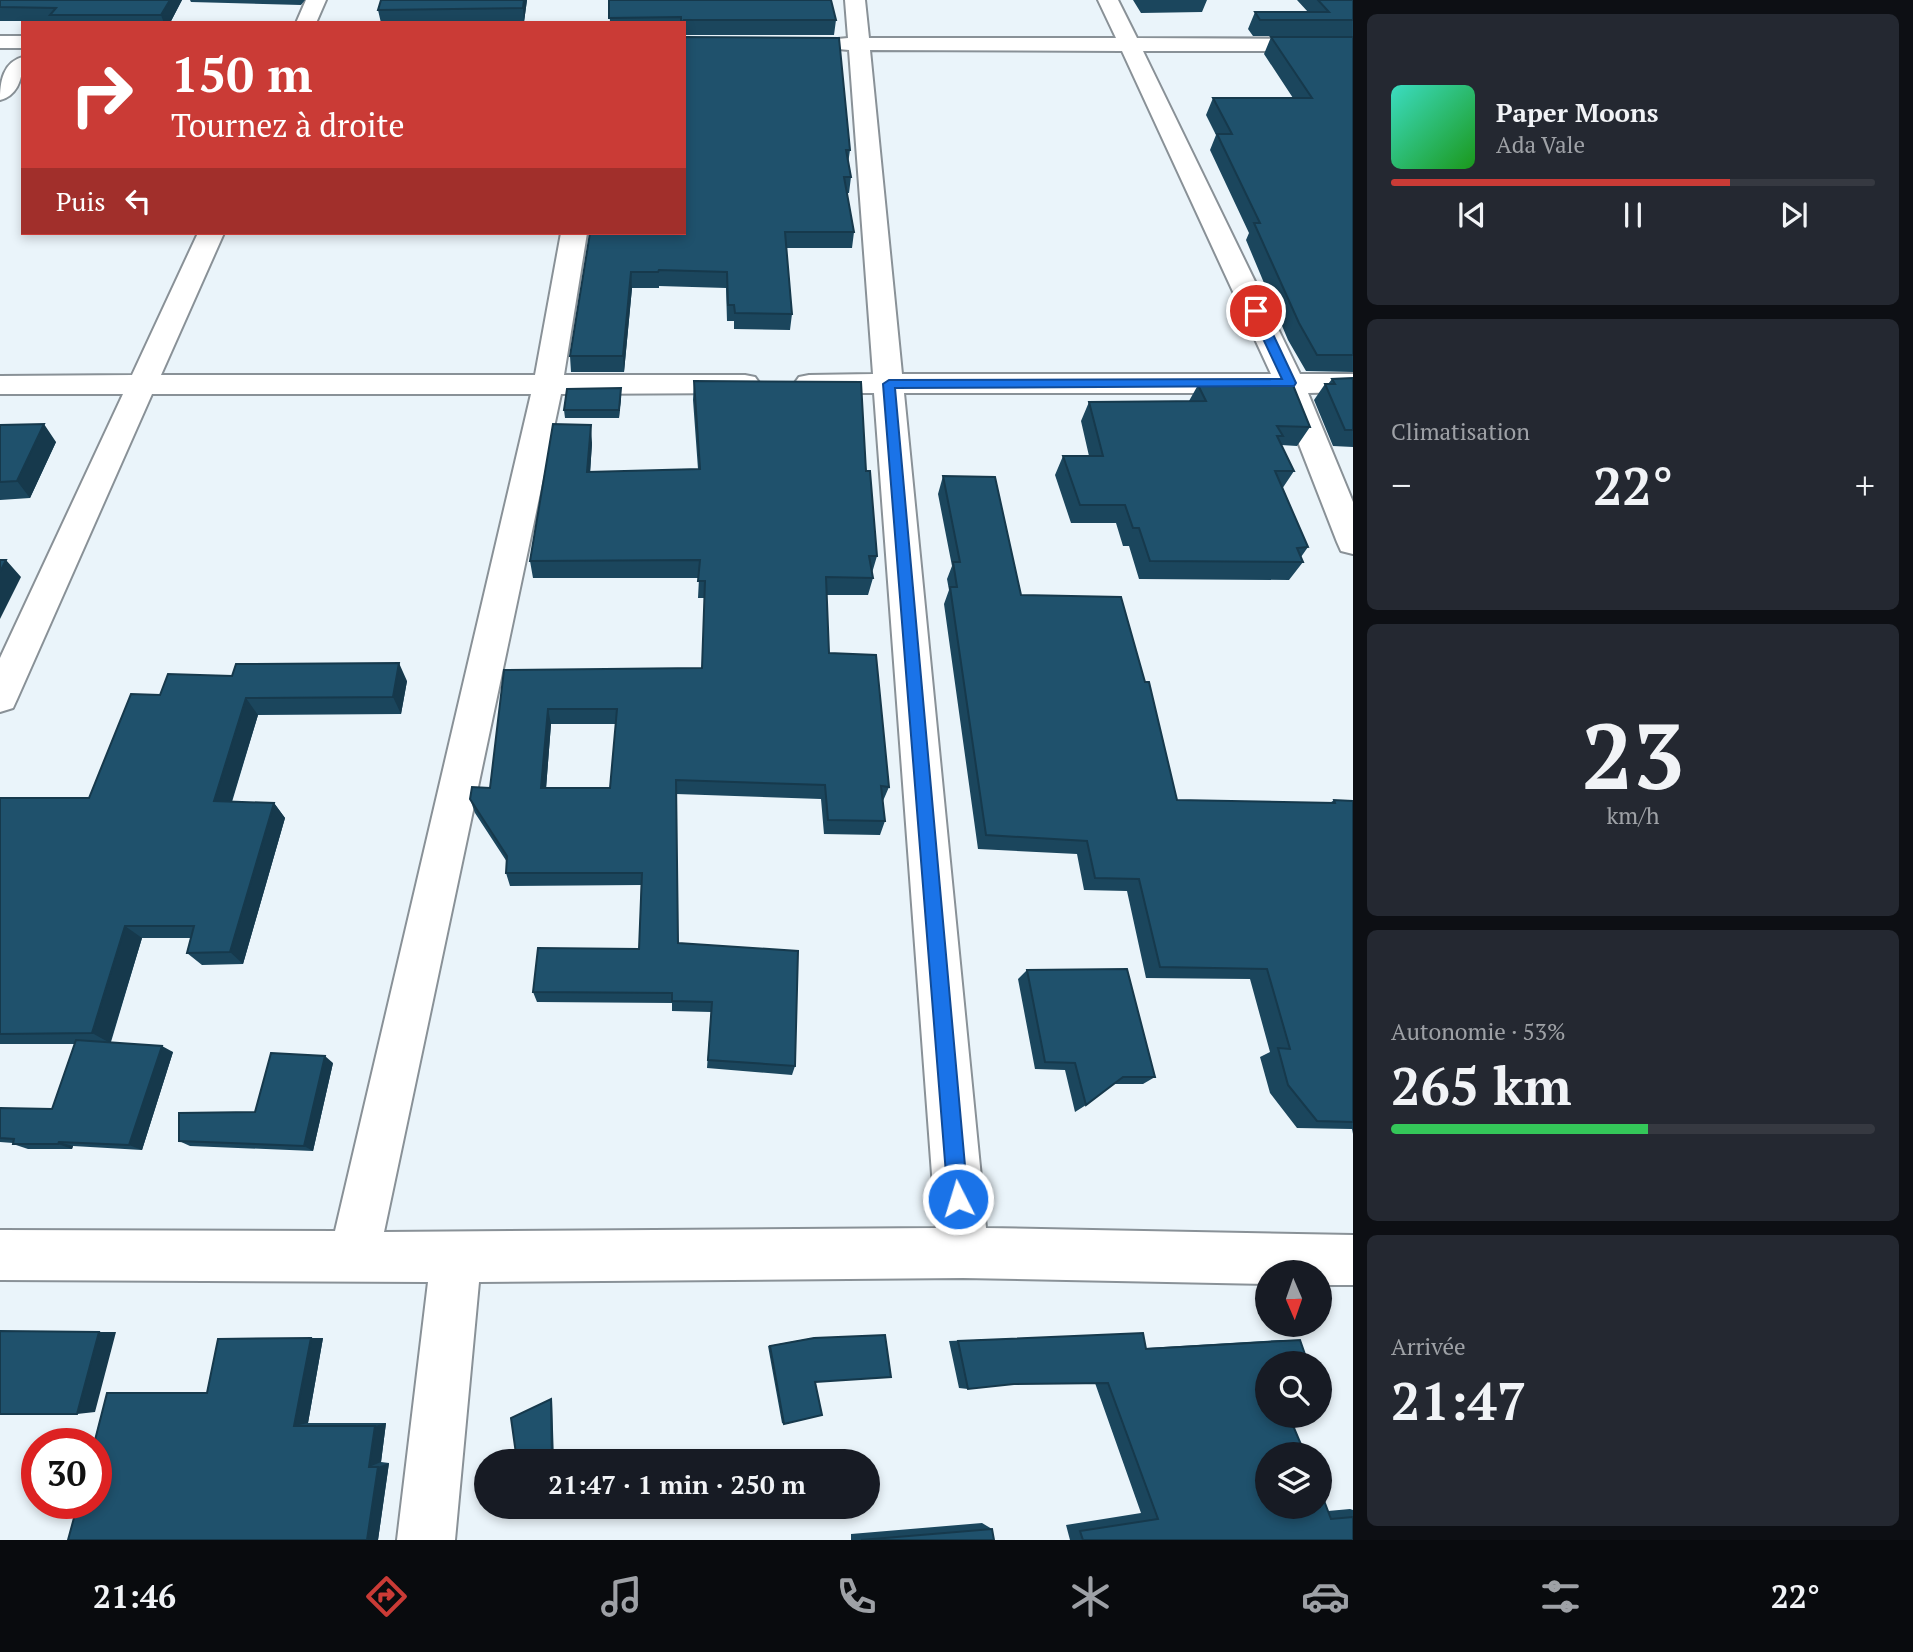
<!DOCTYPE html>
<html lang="fr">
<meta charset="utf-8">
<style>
body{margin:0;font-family:"PT Serif",serif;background:#242831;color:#f1f3f6;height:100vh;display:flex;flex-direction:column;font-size:26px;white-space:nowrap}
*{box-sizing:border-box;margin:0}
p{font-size:23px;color:#9ea1a6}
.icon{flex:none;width:38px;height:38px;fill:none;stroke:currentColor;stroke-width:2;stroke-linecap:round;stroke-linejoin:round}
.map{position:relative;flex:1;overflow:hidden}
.details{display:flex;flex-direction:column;gap:14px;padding:14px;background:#0d0f14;width:560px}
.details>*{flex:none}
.hud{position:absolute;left:21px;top:21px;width:665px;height:214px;border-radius:0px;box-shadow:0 4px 10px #0003;background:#ca3b36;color:#fff;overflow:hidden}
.needle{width:46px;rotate:178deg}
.tools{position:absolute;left:1255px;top:1260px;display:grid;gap:14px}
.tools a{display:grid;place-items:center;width:77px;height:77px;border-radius:50%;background:#171b24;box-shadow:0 4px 10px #0003;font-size:35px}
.speed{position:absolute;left:21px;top:1428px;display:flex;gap:14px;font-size:35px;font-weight:700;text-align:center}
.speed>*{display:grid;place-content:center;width:91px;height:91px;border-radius:50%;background:#171b24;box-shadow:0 4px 10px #0003;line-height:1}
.speed .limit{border:10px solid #d22;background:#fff;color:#111}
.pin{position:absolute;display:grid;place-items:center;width:60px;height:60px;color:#fff;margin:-30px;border:4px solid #fff;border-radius:50%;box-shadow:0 2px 7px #0007}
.me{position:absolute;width:77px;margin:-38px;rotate:355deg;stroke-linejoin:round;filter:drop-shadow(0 0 5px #0008)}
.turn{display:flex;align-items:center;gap:24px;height:147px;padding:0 35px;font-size:32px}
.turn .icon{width:91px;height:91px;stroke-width:2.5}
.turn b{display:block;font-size:49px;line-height:60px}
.then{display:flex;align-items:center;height:66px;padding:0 35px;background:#0003;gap:14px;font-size:26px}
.big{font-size:52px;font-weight:800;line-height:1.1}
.details .card{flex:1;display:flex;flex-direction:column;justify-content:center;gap:10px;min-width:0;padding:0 24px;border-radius:10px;background:#242831}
.details .dial{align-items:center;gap:0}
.dial b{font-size:91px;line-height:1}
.song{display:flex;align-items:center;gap:21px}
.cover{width:84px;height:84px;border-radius:10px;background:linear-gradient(135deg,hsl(170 70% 55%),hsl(120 70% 35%))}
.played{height:7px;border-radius:4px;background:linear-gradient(90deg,#ca3b36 70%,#363941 70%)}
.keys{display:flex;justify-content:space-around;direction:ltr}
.heat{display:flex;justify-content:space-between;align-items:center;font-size:38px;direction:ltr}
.charge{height:10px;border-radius:5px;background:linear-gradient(90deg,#34c759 53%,#363941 0)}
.trip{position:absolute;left:474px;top:1449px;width:406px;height:70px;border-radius:35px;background:#171b24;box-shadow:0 4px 10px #0003;font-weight:800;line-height:70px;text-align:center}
.tabs{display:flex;height:112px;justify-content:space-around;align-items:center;background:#090b0e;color:#9ea1a6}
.tabs .icon{width:49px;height:49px}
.tabs .selected{color:#ca3b36}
.tabs b{font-size:32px;color:#f1f3f6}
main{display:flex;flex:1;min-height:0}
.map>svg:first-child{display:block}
</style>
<main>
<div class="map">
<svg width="1353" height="1540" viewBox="0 0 1353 1540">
<rect width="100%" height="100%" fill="#eaf4fa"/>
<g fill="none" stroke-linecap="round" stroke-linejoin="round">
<defs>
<path id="minor" d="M 306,0 L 326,0 L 316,23 L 296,23 Z
M 845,0 L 865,0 L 869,38 L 1116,38 L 1098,0 L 1118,0 L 1137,38 L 1353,39 L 1353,51 L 1143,51 L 1300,374 L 1353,374 L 1353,392 L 1308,393 L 1353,502 L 1353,554 L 1341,551 L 1337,542 L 1279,393 L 904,393 L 986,1228 L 1353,1235 L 1353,1285 L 1320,1285 L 1320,1272 L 1267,1272 L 1267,1284 L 963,1278 L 479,1282 L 455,1540 L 397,1540 L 428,1282 L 0,1280 L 0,1230 L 335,1231 L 531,394 L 152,394 L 18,697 L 13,708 L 0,712 L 0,658 L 123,394 L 0,394 L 0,376 L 132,375 L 198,233 L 224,233 L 161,375 L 535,375 L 561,233 L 587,233 L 564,375 L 745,375 L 755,377 L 760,384 L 755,391 L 745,393 L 561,394 L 384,1232 L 936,1228 L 874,393 L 809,393 L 799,391 L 794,384 L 799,377 L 809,375 L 873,374 L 849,50 L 827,48 L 824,44 L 827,40 L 848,38 ZM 870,50 L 1122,51 L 1271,374 L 902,374 Z
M 0,36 L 23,36 L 23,48 L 0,48 Z
M 23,57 C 23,74 20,95 0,100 C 0,82 3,62 23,57 Z"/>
</defs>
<use href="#minor" stroke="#899197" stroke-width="4"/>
<use href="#minor" fill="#fff" fill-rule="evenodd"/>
</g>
<path fill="#1b465d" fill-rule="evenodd" d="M 0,0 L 182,0 L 170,23 L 54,23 L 53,21 L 0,21 Z
M 190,0 L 305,0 L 301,5 L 191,2 Z
M 381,0 L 527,0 L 524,22 L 381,23 L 378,10 Z
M 609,0 L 836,20 L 834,35 L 684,35 L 684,23 L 610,23 Z
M 1133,0 L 1207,0 L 1202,12 L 1141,13 Z
M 1297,0 L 1353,0 L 1353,36 L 1253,36 L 1248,29 L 1255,12 L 1308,12 Z
M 684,37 L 850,150 L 848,164 L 851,177 L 849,193 L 847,193 L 854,232 L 852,248 L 786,248 L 792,314 L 790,330 L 734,329 L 734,321 L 727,321 L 726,288 L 659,286 L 659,288 L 632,288 L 624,372 L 571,372 L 570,356 L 590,233 L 684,233 Z
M 1271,37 L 1353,37 L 1353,372 L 1306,371 L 1288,340 L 1246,240 L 1249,233 L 1210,150 L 1216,135 L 1206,115 L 1213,98 L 1293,98 L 1264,54 Z
M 1353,378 L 1353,447 L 1333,446 L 1314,400 L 1325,384 L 1328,384 L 1332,379 Z
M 694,381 L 866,471 L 877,556 L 872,573 L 873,578 L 868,595 L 826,595 L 829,653 L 889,787 L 883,801 L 885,821 L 880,835 L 824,834 L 821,799 L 676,794 L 678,943 L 795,1066 L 792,1075 L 707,1068 L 711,1012 L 672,1011 L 672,1003 L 537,1002 L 533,992 L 639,949 L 641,885 L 510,886 L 506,873 L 507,862 L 475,813 L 470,799 L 490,788 L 504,670 L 702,668 L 705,598 L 698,598 L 699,578 L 533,578 L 530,561 L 592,443 L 590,472 L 698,469 L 693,400 ZM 551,724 L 616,724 L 610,788 L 546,788 Z
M 1198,385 L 1310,427 L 1297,446 L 1281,445 L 1294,471 L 1282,489 L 1308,547 L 1301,557 L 1303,562 L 1289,580 L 1139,579 L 1129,546 L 1123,546 L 1116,523 L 1071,523 L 1055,475 L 1063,456 L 1089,456 L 1081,421 L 1089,402 L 1189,401 Z
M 621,396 L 619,418 L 565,418 L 564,410 Z
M 0,425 L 56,442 L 30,498 L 0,500 Z
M 943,476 L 1021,595 L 1177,800 L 1330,803 L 1334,800 L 1353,801 L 1353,1134 L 1352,1129 L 1297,1128 L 1270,1093 L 1260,1057 L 1270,1052 L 1250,979 L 1146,978 L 1127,891 L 1084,890 L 1077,854 L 978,849 L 944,604 L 949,590 L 947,579 L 952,566 L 938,494 Z
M 407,681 L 401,714 L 258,715 L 232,802 L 274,803 L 285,818 L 243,964 L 202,965 L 187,953 L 191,938 L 142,938 L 111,1042 L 173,1052 L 142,1150 L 73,1146 L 72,1149 L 28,1149 L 13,1144 L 13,1143 L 0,1142 L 0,1108 L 52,1109 L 75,1044 L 0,1044 L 0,798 L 89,798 L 160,695 Z
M 1027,970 L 1155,1077 L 1143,1084 L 1114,1084 L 1086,1105 L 1075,1112 L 1065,1070 L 1035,1069 L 1018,979 Z
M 333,1063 L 313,1151 L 190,1146 L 179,1141 L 255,1112 Z
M 1143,1333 L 1146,1348 L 1280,1340 L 1300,1340 L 1267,1363 L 1328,1511 L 1350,1509 L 1353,1510 L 1353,1540 L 1070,1540 L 1066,1525 L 1141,1513 L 1095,1383 L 1014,1384 L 968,1389 L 959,1388 L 949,1341 Z
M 323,1338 L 308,1423 L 386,1423 L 381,1462 L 389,1463 L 378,1540 L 68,1540 L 107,1393 L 128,1392 L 207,1392 Z
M 812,1338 L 784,1424 L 782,1423 L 768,1346 Z
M 982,1523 L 992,1529 L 994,1540 L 851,1540 L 851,1534 Z"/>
<path fill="#16394c" d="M 170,0 L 182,0 L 170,23 L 164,23 L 161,15 Z
M 524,0 L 527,0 L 524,22 L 523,8 Z
M 631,272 L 632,288 L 624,372 L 623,356 Z
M 621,388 L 621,396 L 619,418 L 619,410 Z
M 44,424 L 56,442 L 30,498 L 17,481 Z
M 591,425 L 592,443 L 589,490 L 587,472 Z
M 6,560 L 21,577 L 0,619 L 0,572 Z
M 399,663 L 407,681 L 401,714 L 393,697 Z
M 246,698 L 258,715 L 227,816 L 214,801 Z
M 548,709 L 551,724 L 545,802 L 541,788 Z
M 274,803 L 285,818 L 243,964 L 230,952 Z
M 125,926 L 142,938 L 110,1043 L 92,1033 Z
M 162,1046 L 173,1052 L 142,1150 L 129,1145 Z
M 325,1056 L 333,1063 L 313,1151 L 304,1146 Z
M 59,1142 L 73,1146 L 72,1149 L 58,1144 Z
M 99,1332 L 116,1332 L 95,1412 L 77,1414 Z
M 311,1338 L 323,1338 L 308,1423 L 294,1426 Z
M 552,1398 L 554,1461 L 552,1461 L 551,1399 Z
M 386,1423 L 381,1462 L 369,1467 L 375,1426 Z
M 389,1463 L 378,1540 L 367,1540 L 378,1467 Z"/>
<path fill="#1f516c" stroke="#16394c" stroke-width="2" fill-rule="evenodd" d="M 0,0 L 170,0 L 161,15 L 50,15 L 56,8 L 0,7 Z
M 381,0 L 524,0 L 523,8 L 378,10 Z
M 609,0 L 831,0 L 836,20 L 684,20 L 681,23 L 681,17 L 609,18 Z
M 1318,0 L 1353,0 L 1353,20 L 1260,20 L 1255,12 L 1329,12 Z
M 684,37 L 839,38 L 850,150 L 846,150 L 851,177 L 844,177 L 854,232 L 785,232 L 792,314 L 735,313 L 734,305 L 728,305 L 727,272 L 659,270 L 658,272 L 631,272 L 623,356 L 570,356 L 590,233 L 684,233 Z
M 1271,37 L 1353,37 L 1353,355 L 1317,355 L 1299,323 L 1254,223 L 1260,223 L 1217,134 L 1232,134 L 1213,98 L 1312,98 Z
M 1353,378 L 1353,430 L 1345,430 L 1325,384 L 1335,384 L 1332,379 Z
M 694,381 L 861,382 L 866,471 L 870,471 L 877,556 L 869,556 L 873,578 L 826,577 L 829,653 L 876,655 L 889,787 L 881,786 L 885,821 L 828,820 L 825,785 L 676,780 L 678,943 L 798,951 L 795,1066 L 708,1060 L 712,1002 L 672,1001 L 672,993 L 533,992 L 538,948 L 639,949 L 642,873 L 506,873 L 507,856 L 470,799 L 472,787 L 490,788 L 504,670 L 702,668 L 705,581 L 698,581 L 700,560 L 530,561 L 553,424 L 591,425 L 587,472 L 700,469 ZM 548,709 L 617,709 L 610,788 L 541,788 Z
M 1198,385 L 1293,385 L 1310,427 L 1277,426 L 1283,436 L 1277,436 L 1294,471 L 1275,471 L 1308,547 L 1297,548 L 1303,562 L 1150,561 L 1139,528 L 1133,528 L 1125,505 L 1080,505 L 1063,456 L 1103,456 L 1089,402 L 1206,401 Z
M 621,388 L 619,410 L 564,410 L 567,389 Z
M 44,424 L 17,481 L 0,482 L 0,425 Z
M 943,476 L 995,477 L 1021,595 L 1121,597 L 1145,682 L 1149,682 L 1177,800 L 1335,803 L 1334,800 L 1353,801 L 1353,1122 L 1317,1121 L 1288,1085 L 1278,1048 L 1290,1049 L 1267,969 L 1160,967 L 1139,879 L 1095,878 L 1087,841 L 986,835 L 950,587 L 957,587 L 953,562 L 960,562 Z
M 0,560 L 6,560 L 0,572 Z
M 399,663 L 393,697 L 246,698 L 214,801 L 274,803 L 230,952 L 187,953 L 194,926 L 125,926 L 92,1033 L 0,1034 L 0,798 L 89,798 L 131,694 L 160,695 L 168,674 L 232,676 L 236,664 Z
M 1127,969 L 1155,1077 L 1123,1077 L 1086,1105 L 1075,1063 L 1045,1062 L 1027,970 Z
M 76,1040 L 162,1046 L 129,1145 L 59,1142 L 58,1144 L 13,1144 L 14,1139 L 0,1138 L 0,1108 L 52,1109 Z
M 271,1053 L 325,1056 L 304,1146 L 179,1141 L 179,1113 L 255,1112 Z
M 0,1331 L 99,1332 L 77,1414 L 0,1414 Z
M 1143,1333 L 1146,1349 L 1300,1340 L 1308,1363 L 1267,1363 L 1267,1416 L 1289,1416 L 1305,1454 L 1267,1454 L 1267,1507 L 1320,1507 L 1320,1490 L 1331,1519 L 1353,1517 L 1353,1540 L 1083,1540 L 1080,1531 L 1158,1519 L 1108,1383 L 1014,1384 L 968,1389 L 958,1341 Z
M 885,1335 L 891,1377 L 815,1382 L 822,1415 L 784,1424 L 770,1346 L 814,1338 Z
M 311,1338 L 294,1426 L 375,1426 L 369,1467 L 378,1467 L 367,1540 L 68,1540 L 78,1503 L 96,1503 L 96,1444 L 94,1444 L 107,1393 L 207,1393 L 218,1339 Z
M 551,1399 L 552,1461 L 517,1461 L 511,1418 Z
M 992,1529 L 994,1540 L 861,1540 Z"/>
<path fill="#1a73e8" stroke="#114b97" stroke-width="2" d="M 1252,308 L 1262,311 L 1296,383 L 1294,386 L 895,388 L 968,1199 L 965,1206 L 958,1209 L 951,1206 L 948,1199 L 883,384 L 889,380 L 1282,379 L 1250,311 Z"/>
</svg>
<div class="tools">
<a><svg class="needle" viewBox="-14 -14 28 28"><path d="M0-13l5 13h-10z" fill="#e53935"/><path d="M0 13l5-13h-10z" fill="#9ea1a6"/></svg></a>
<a><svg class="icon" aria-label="search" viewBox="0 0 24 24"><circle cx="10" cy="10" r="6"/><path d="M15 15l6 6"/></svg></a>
<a><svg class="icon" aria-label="layers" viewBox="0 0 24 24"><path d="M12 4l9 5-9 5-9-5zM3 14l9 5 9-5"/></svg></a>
</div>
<div class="speed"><div class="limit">30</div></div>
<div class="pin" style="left:1256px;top:311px;background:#d93025"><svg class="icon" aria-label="arrive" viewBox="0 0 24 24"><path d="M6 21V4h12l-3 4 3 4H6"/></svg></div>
<svg class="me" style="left:958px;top:1199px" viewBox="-20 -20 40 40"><circle r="17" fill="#1a73e8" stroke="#fff" stroke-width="3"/><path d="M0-11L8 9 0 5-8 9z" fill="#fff"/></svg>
<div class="trip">21:47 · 1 min · 250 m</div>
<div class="hud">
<div class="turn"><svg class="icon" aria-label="right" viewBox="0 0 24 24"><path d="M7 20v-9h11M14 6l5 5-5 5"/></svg><div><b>150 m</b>Tournez à droite</div></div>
<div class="then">Puis<svg class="icon" aria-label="left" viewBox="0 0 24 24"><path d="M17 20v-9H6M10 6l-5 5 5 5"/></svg></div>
</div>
</div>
<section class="details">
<div class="card">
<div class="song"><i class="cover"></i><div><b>Paper Moons</b><p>Ada Vale</p></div></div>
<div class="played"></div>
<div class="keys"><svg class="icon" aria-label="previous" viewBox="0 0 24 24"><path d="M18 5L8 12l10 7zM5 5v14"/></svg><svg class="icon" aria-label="pause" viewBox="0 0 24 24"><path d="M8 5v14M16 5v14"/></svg><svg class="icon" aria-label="next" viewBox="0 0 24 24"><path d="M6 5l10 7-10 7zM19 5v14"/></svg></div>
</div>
<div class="card"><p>Climatisation</p>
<div class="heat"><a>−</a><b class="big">22°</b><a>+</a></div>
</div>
<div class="card dial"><b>23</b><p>km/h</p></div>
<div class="card"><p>Autonomie · 53%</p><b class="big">265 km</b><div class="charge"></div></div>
<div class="card"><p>Arrivée</p><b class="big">21:47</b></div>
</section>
</main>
<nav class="tabs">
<b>21:46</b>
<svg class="icon selected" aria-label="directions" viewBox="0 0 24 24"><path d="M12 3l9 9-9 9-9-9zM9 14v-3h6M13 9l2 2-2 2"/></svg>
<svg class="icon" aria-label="music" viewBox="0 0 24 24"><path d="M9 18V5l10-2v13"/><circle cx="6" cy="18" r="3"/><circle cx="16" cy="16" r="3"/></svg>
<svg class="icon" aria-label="phone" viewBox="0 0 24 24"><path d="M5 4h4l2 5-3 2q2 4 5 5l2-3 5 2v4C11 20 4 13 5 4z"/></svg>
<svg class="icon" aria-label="climate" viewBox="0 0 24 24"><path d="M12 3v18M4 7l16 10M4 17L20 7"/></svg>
<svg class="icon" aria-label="car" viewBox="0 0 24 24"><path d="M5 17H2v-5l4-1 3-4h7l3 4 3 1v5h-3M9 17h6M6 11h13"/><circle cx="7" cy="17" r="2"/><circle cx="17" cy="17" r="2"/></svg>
<svg class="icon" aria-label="filters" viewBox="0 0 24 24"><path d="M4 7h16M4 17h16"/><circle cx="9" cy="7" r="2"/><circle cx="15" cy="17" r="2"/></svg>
<b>22°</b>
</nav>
